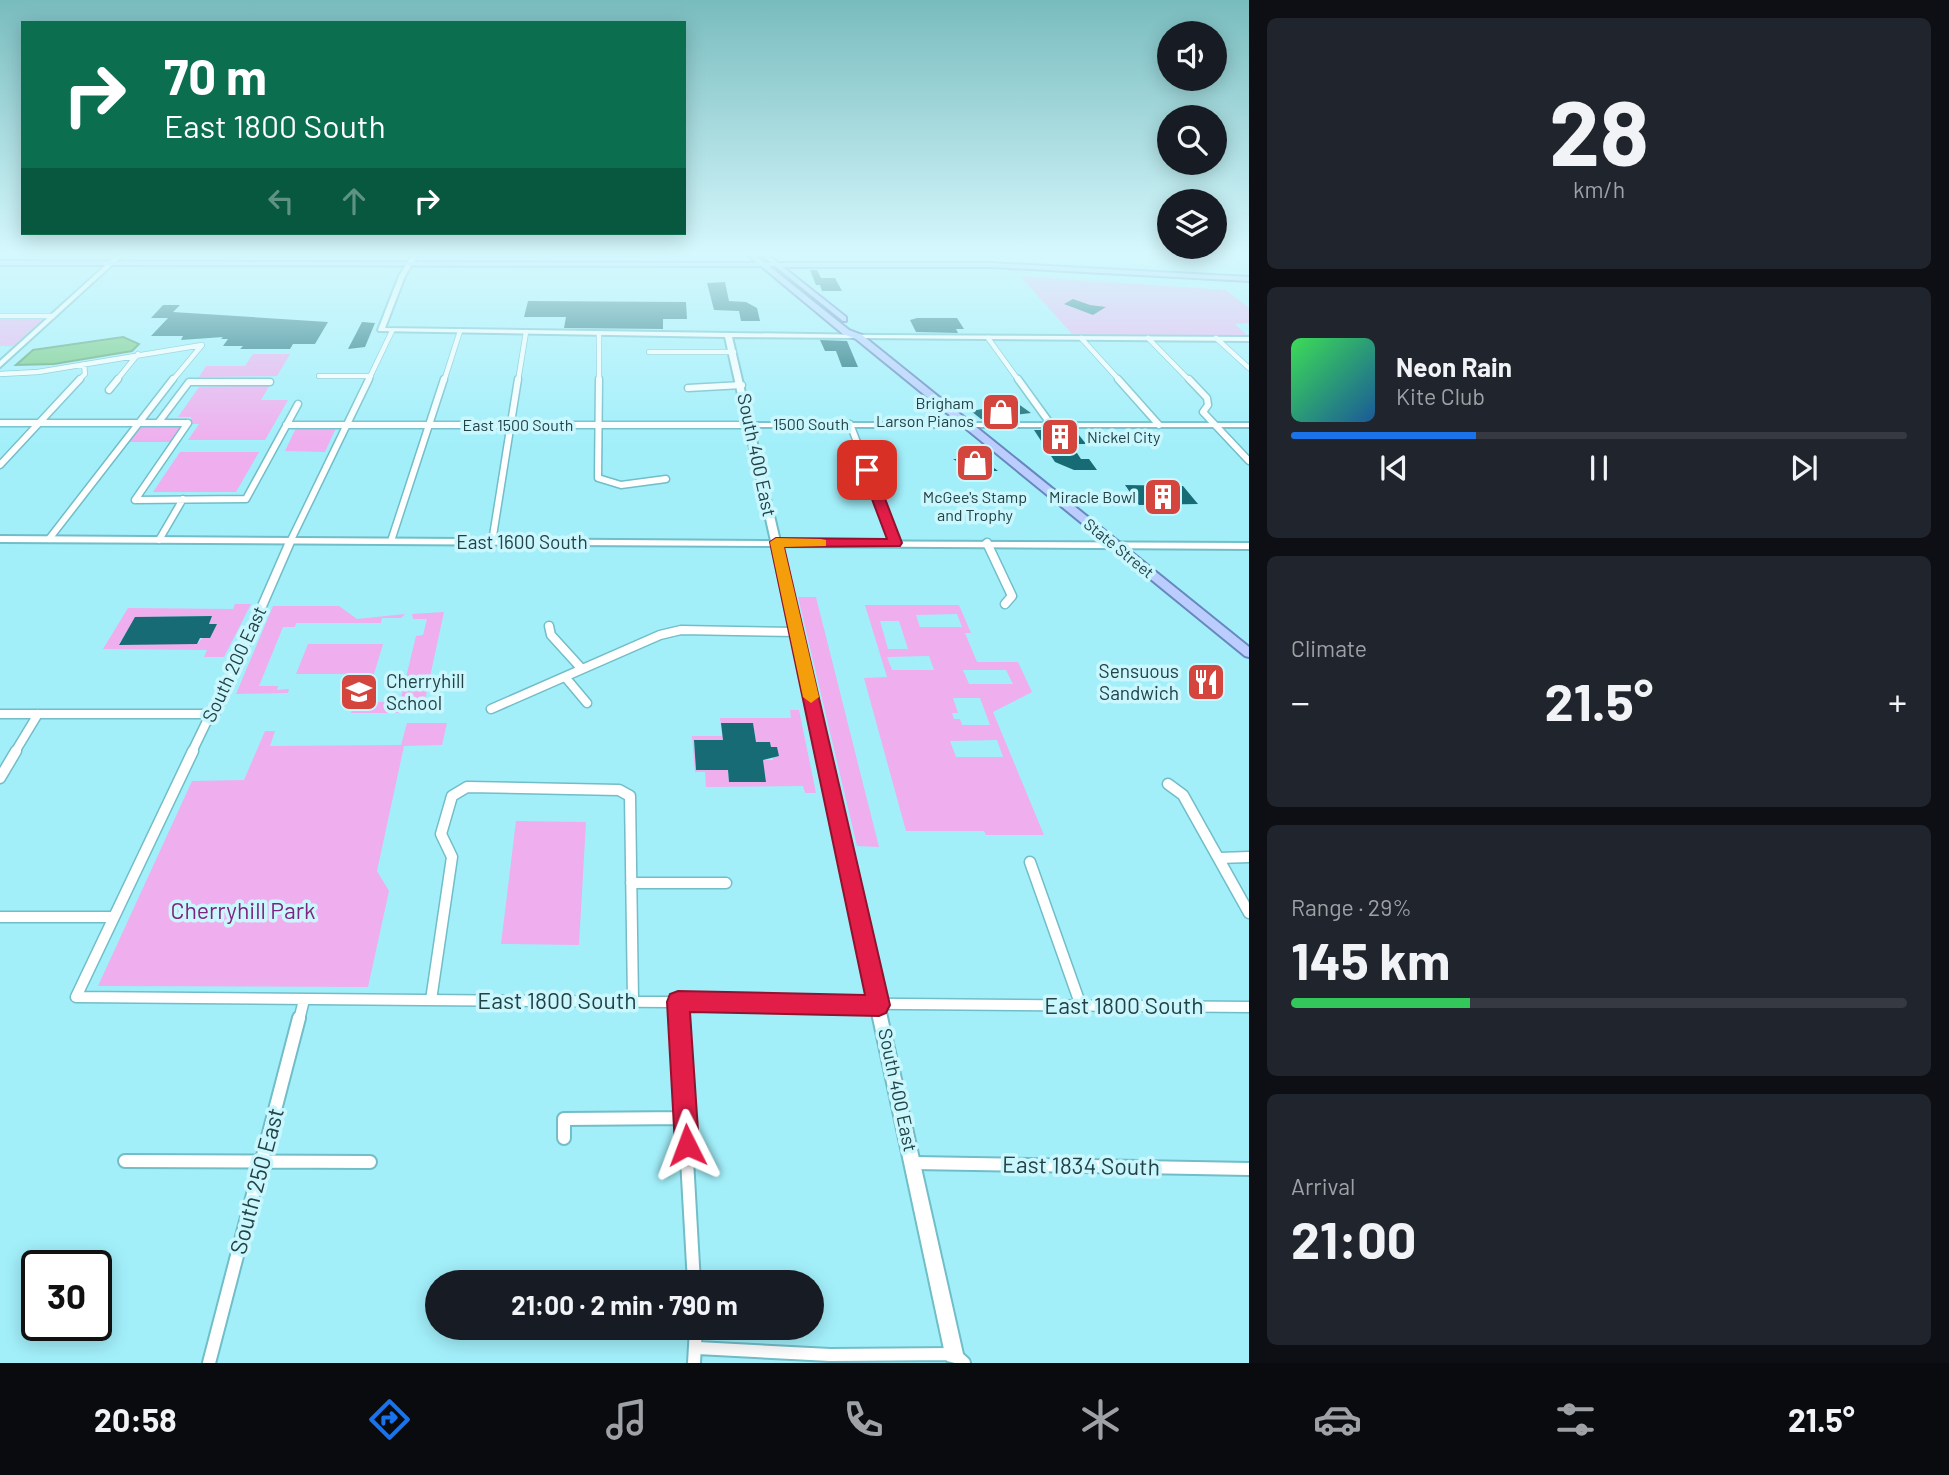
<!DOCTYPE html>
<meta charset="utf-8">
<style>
body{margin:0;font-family:Barlow,sans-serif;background:#20242c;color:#f1f3f6;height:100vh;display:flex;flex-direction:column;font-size:26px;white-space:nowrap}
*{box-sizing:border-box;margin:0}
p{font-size:23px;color:#9ea1a6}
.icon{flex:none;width:38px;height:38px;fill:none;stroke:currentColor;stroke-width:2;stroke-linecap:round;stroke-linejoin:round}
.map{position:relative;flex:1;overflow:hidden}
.sheet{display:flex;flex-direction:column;gap:18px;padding:18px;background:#0d0f14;width:700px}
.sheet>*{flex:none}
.banner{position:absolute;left:21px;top:21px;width:665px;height:214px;border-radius:0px;box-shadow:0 4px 18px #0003;background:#0b6e4f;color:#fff;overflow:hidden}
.tools{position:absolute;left:1157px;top:21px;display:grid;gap:14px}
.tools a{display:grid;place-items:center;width:70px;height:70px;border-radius:50%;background:#171b24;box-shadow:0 4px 18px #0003;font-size:35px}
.speed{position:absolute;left:21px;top:1250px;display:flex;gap:14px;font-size:35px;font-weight:700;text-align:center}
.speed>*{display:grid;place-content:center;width:91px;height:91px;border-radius:50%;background:#171b24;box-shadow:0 4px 18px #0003;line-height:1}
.speed .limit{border:4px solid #111;border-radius:10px;background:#fff;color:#111}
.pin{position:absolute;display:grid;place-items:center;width:60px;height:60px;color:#fff;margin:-30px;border-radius:14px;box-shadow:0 4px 10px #0006}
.me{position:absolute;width:77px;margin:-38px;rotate:357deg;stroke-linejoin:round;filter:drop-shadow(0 0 5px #0008)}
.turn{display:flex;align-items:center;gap:24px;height:147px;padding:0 28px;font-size:32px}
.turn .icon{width:91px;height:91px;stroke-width:2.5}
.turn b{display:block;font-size:49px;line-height:60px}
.lanes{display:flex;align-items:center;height:66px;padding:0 28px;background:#0003;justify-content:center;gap:35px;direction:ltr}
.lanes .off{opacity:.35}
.big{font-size:52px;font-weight:700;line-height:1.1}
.sheet .widget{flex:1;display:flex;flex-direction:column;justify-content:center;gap:10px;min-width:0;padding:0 24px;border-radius:10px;background:#20242c}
.sheet .dial{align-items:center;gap:0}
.dial b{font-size:91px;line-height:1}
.song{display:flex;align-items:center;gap:21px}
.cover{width:84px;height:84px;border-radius:10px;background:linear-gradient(135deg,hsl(130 70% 55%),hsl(210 70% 35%))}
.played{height:7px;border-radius:4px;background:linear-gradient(90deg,#1a73e8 30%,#363941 30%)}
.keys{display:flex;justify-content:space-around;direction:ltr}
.heat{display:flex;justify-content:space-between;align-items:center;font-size:38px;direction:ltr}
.charge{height:10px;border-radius:5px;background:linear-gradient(90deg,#34c759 29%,#363941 0)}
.trip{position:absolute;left:425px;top:1270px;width:399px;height:70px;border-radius:35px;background:#171b24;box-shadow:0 4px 18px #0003;font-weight:700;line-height:70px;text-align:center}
.menu{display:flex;height:112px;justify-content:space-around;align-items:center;background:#090b0e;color:#9ea1a6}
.menu .icon{width:49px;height:49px}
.menu .active{color:#1a73e8}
.menu b{font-size:32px;color:#f1f3f6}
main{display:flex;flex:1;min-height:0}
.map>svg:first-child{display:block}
</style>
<main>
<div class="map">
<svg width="1249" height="1363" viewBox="0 0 1249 1363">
<rect width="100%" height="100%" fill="#a2effa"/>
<path fill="#efaeee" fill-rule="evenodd" d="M 1020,276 L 1226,290 L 1249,308 L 1249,323 L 1235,324 L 1248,336 L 1073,335 Z
M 0,318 L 45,318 L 13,346 L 0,346 Z
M 253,354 L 290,354 L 277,376 L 199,377 L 206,366 L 245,366 Z
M 270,385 L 261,400 L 288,400 L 265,440 L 188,440 L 199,424 L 191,424 L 191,417 L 178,417 L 199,387 Z
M 142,425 L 182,425 L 171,442 L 129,442 Z
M 296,428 L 336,428 L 325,452 L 285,451 Z
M 180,452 L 259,452 L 236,492 L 153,492 Z
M 798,597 L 816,597 L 879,847 L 857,846 Z
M 235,604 L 251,604 L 224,657 L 204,657 L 207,650 L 103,649 L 128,608 L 233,609 ZM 212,616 L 209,624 L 216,624 L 197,644 L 119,644 L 136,617 Z
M 865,605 L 959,605 L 971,633 L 965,633 L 977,662 L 1018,662 L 1032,692 L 993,712 L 1044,835 L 986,835 L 984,831 L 906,831 L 864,678 L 887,677 ZM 957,614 L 962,627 L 920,627 L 916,615 ZM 880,621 L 899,621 L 908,649 L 888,649 ZM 929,656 L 934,670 L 892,670 L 887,657 ZM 963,670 L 1006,670 L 1013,684 L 969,684 ZM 953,698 L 980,698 L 990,725 L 962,725 L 960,719 L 954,719 L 952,713 L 958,713 ZM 997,740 L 1003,757 L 956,757 L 950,741 Z
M 273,606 L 339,606 L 357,619 L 405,614 L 401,618 L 382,618 L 381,623 L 296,623 L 295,627 L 283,627 L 259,686 L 278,686 L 277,690 L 289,689 L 288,693 L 236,694 Z
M 444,612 L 423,709 L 416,713 L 351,713 L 355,702 L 400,702 L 416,636 L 423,635 L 427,619 L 413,619 L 412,614 Z
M 308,644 L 383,644 L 374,674 L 296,674 Z
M 790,710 L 799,710 L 816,793 L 805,793 L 803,786 L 706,787 L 705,772 L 695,772 L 692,736 L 722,736 L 720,718 L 791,718 ZM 722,723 L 753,723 L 756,742 L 770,742 L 771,747 L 777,748 L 779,756 L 773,756 L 773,760 L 758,760 L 760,772 L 765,773 L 766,782 L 729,782 L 728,770 L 696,770 L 694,740 L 723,740 Z
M 407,723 L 447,723 L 442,745 L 404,746 L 377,871 L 389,891 L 368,987 L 98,986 L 192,781 L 244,780 L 265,731 L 275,731 L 270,746 L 401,745 Z
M 516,821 L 586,822 L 579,945 L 501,944 Z"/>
<path fill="#72c87e" stroke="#5aa06d" stroke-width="2" d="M 123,337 L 139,344 L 132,351 L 54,364 L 16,365 L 33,350 Z"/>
<path fill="#176b75" d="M 810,270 L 817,270 L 821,278 L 835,278 L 842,291 L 822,291 L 820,285 L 816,285 Z
M 725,282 L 729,301 L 746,302 L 757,308 L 760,321 L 741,321 L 739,311 L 714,310 L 707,283 Z
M 1073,299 L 1090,305 L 1106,307 L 1093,315 L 1064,304 Z
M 528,301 L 686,302 L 687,319 L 663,319 L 663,329 L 564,328 L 566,317 L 524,317 Z
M 163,305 L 180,305 L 173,312 L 328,322 L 315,344 L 293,344 L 290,349 L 240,349 L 243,346 L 223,346 L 228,339 L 221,339 L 223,337 L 181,340 L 183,336 L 151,336 L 168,318 L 151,318 Z
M 917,318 L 957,318 L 964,329 L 956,329 L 958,333 L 916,332 L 910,320 Z
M 362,322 L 375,323 L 365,347 L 348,349 Z
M 820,340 L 847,341 L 858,367 L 842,367 L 836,351 L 825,351 Z
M 1017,403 L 1031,413 L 981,419 L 971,411 Z
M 1034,430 L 1075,430 L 1086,444 L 1071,444 L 1081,459 L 1089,459 L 1097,470 L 1074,470 L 1055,462 Z
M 953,459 L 982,459 L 998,471 L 974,471 Z
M 1125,485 L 1183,486 L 1198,504 L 1139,505 Z
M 212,616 L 209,624 L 217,624 L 210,638 L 200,638 L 197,644 L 119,645 L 135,617 Z
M 721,723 L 753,723 L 756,742 L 770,742 L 771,747 L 777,747 L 779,756 L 763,760 L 766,782 L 729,782 L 728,770 L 696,770 L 694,740 L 723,740 Z"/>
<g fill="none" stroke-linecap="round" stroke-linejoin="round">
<defs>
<path id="minor-far4" d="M 0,316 L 53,316
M 988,338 L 1019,381
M 1081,338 L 1120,381
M 1148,338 L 1190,381
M 1216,338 L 1249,368
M 649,352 L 734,352
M 0,374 L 38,372 L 202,345 L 172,381
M 319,376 L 371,376
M 78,381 L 85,374 L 84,364
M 116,381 L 138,354
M 368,381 L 392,331
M 444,381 L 460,331
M 518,381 L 526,332
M 599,381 L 599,334"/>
<path id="minor-far3" d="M 599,379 L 598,478 L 621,485 L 666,479
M 1018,379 L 1052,426
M 1118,379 L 1159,425
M 1189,379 L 1207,398 L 1208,405 L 1203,412 L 1249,461
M 688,388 L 742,385
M 109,390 L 118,379
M 0,423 L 188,423
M 158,423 L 189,382 L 270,382
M 850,424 L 896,543
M 286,425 L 750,425
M 0,465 L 80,379
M 135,500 L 246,499 L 298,404
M 135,500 L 188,423
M 49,539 L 173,379
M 159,540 L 183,499
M 391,541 L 444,379
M 492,542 L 518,379
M 289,544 L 369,379"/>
<path id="minor-far2" d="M 987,543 L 1012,596 L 1005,604
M 549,626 L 551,635 L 581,668
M 566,678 L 587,703
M 491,709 L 660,635 L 681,630 L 797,632
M 0,714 L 215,714
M 15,752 L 38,714
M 192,752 L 206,723 L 215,714 L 290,542"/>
<path id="minor-far1" d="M 193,751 L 76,997 L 1249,1007
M 0,778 L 16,751
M 1168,784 L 1183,795 L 1249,913
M 1219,858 L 1249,857
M 1030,862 L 1081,1006
M 631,883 L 726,883
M 0,917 L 114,917
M 431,1000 L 452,857 L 441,834 L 452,796 L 467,787 L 619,790 L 630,796 L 633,1001
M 678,1002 L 679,1020
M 299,1020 L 304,1000"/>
<path id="minor" d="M 679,1018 L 694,1283
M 564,1138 L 564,1119 L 685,1118
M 125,1161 L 370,1162
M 914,1163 L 1249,1169
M 697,1348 L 830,1355 L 954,1354 L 964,1363
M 209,1363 L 299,1018
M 694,1363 L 696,1328"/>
<path id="tertiary" d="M 118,254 L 124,254 L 0,367 L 0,361 Z
M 413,254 L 418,254 L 405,276 L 385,328 L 876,335 L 1249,337 L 1249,341 L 732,337 L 752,423 L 1249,423 L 1249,427 L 753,427 L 780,541 L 1249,543 L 1249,549 L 781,546 L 963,1354 L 961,1361 L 955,1363 L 947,1361 L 945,1354 L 772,546 L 0,542 L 0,536 L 771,541 L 725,337 L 379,331 L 378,330 L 399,276 Z"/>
<path id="primary" d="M 747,254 L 753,254 L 765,263 L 771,263 L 761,254 L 767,254 L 778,263 L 991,263 L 1249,277 L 1249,281 L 991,267 L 783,267 L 846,317 L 846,321 L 843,321 L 775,266 L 769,266 L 849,330 L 862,335 L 1249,647 L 1249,657 L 1245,656 L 856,339 L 843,334 L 761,266 L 0,265 L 0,261 L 757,263 Z"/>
</defs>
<use href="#minor-far4" stroke="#71bdc8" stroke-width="6"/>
<use href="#minor-far3" stroke="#71bdc8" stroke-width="9"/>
<use href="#minor-far2" stroke="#71bdc8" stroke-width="11"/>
<use href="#minor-far1" stroke="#71bdc8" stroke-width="13"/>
<use href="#minor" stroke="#71bdc8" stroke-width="16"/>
<use href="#tertiary" stroke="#71bdc8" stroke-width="4"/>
<use href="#primary" stroke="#6787bd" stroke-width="4"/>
<use href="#minor-far4" stroke="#fff" stroke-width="4.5"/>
<use href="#minor-far3" stroke="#fff" stroke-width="6"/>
<use href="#minor-far2" stroke="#fff" stroke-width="8"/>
<use href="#minor-far1" stroke="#fff" stroke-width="10"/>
<use href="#minor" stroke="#fff" stroke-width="12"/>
<use href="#tertiary" fill="#fff" fill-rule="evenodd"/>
<use href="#primary" fill="#bacdfe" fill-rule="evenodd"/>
</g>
<linearGradient id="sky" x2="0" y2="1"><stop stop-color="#79bcbe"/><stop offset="0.57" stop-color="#d5f8fd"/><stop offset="1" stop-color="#d5f8fd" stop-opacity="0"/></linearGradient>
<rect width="1249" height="444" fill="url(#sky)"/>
<path fill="#e11d48" stroke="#92132f" stroke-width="2" d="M 867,466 L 874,470 L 902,543 L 900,546 L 784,547 L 890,1005 L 886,1013 L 879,1016 L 690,1012 L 699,1145 L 695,1154 L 687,1157 L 678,1154 L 675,1145 L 667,1002 L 670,994 L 678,991 L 865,995 L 770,542 L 776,538 L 887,539 L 861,470 Z"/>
<path fill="#f59e0b" d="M 821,539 L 826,540 L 826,546 L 784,547 L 819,697 L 811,703 L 803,697 L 770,542 L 776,538 Z"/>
<defs>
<symbol id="shop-square" viewBox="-11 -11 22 22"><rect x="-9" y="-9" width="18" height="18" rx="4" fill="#d3453d" stroke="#caf7fd"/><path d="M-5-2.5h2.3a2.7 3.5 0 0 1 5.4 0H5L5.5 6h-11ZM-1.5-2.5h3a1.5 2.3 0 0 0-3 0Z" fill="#fff"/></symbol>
<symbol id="building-square" viewBox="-11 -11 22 22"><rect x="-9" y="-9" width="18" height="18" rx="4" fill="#d3453d" stroke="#caf7fd"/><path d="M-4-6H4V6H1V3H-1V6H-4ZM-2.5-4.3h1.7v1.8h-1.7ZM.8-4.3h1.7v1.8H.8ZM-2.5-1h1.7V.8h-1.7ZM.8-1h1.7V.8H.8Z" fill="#fff"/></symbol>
<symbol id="restaurant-square" viewBox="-11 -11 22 22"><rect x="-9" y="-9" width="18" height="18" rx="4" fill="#d3453d" stroke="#caf7fd"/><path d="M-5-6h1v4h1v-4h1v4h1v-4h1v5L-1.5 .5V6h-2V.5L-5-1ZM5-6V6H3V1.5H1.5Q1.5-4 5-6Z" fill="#fff"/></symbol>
<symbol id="school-square" viewBox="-11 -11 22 22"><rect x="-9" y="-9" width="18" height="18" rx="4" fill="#d3453d" stroke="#caf7fd"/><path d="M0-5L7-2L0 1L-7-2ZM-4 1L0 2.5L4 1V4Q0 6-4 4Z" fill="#fff"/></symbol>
</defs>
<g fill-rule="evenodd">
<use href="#shop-square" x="979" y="390" width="44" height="44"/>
<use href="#building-square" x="1038" y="415" width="44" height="44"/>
<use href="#shop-square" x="953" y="441" width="44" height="44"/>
<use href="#building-square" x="1141" y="475" width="44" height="44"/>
<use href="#restaurant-square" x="1184" y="660" width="44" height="44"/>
<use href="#school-square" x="337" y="670" width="44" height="44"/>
</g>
<g text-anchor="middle" stroke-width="7" stroke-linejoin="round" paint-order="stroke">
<g font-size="16" fill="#224246" stroke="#caf7fd" text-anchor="end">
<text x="974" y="409">Brigham<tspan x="974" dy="18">Larson Pianos</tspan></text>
<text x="1087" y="443" text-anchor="start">Nickel City</text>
<text x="975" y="503" text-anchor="middle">McGee's Stamp<tspan x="975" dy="18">and Trophy</tspan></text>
<text x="1136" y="503">Miracle Bowl</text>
</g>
<g font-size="16" fill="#224246" stroke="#caf7fd">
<text x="811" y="430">1500 South</text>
<text x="518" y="431">East 1500 South</text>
<text transform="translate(1119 548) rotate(39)" y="6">State Street</text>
</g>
<g font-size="19" fill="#224246" stroke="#caf7fd">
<text transform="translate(757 455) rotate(78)" y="7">South 400 East</text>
<text x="522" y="549">East 1600 South</text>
<text transform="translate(234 664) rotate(-65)" y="7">South 200 East</text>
<text transform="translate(898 1090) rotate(78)" y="7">South 400 East</text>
</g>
<g font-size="19" fill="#224246" stroke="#caf7fd" text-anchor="end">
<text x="1179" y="678">Sensuous<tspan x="1179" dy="22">Sandwich</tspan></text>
<text x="386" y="688" text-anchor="start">Cherryhill<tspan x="386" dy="22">School</tspan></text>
</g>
<g font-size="23" fill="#7e247f" stroke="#caf7fd">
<text x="243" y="919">Cherryhill Park</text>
</g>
<g font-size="23" fill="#224246" stroke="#caf7fd">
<text x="557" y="1009">East 1800 South</text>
<text x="1124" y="1014">East 1800 South</text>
<text transform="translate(1081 1166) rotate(1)" y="8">East 1834 South</text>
<text transform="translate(257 1181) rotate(-75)" y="8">South 250 East</text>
</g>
</g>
</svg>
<div class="tools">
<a><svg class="icon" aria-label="sound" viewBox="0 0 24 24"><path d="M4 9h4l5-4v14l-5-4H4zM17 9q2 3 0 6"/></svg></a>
<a><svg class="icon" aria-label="search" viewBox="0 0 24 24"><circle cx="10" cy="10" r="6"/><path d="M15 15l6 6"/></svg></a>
<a><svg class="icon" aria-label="layers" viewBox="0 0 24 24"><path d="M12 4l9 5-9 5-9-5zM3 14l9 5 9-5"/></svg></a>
</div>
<div class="speed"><div class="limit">30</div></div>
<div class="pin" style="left:867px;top:470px;background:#d93025"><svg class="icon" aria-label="arrive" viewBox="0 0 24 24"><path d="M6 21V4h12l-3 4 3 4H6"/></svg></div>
<svg class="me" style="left:687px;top:1145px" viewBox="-20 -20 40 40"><path d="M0-17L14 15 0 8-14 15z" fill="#e11d48" stroke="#fff" stroke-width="4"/></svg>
<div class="trip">21:00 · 2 min · 790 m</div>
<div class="banner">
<div class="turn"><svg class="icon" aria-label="right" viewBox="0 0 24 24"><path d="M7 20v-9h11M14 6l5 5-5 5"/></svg><div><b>70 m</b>East 1800 South</div></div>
<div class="lanes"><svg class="icon off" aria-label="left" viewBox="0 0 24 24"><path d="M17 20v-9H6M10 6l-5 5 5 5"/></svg><svg class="icon off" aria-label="ahead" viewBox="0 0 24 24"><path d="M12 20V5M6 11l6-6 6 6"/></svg><svg class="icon" aria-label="right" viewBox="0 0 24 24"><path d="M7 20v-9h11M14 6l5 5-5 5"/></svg></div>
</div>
</div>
<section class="sheet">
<div class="widget dial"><b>28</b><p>km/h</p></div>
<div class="widget">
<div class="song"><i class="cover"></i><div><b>Neon Rain</b><p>Kite Club</p></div></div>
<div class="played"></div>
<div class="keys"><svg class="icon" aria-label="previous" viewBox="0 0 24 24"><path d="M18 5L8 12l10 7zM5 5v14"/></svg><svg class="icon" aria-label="pause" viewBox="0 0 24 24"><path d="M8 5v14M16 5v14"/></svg><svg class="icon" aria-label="next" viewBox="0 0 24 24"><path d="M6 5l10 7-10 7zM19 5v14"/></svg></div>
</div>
<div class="widget"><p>Climate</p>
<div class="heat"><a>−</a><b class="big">21.5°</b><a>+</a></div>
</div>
<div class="widget"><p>Range · 29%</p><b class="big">145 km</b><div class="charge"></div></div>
<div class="widget"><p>Arrival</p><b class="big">21:00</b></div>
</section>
</main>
<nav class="menu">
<b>20:58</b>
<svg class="icon active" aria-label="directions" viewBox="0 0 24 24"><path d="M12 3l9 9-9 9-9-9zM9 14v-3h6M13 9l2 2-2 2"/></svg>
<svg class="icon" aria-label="music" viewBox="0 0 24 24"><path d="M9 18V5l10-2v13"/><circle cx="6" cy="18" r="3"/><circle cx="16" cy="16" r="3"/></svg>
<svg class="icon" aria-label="phone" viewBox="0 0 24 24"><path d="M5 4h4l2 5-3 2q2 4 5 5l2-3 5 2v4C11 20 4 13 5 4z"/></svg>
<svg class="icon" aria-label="climate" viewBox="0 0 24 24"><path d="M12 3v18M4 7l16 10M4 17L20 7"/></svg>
<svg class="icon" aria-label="car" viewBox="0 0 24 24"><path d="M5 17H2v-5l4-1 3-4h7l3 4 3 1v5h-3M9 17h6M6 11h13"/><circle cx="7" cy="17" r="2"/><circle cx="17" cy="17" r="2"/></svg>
<svg class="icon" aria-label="filters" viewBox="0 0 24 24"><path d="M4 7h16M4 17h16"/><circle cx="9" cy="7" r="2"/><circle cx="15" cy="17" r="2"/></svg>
<b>21.5°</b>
</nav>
